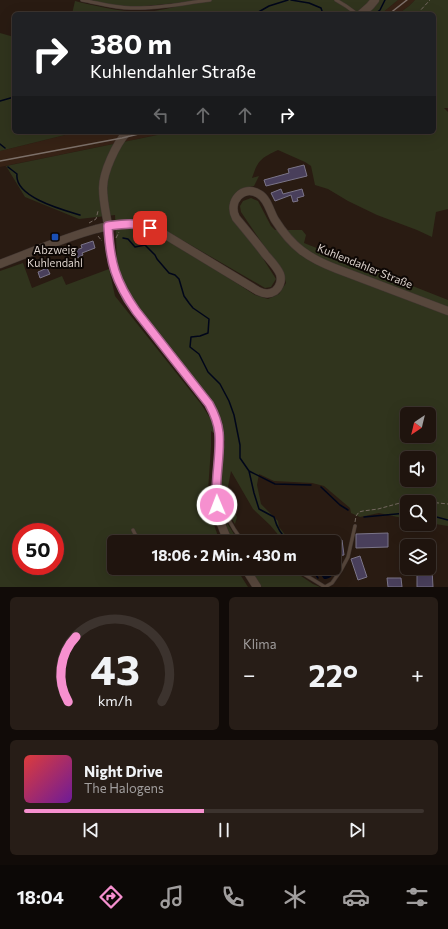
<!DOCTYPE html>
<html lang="de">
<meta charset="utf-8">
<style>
body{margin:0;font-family:Commissioner,sans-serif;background:#271d17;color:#f1f3f6;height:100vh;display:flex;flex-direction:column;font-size:15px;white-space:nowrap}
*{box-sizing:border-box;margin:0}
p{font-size:13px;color:#a19e9e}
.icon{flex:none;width:22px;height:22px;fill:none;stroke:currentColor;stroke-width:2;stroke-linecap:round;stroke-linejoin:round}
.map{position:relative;height:587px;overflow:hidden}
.drawer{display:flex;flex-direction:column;gap:10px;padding:10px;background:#110b08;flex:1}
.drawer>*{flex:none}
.guide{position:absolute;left:12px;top:12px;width:424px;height:122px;border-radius:6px;box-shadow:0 4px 16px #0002,0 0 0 1px #3c332e;background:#202124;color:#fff;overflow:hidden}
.needle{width:26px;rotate:215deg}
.tools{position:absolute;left:400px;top:407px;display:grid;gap:8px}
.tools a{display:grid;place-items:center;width:36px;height:36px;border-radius:6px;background:#1f140e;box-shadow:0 4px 16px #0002,0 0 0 1px #3c332e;font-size:20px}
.speed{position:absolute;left:12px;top:523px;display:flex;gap:8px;font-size:20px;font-weight:700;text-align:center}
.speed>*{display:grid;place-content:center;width:52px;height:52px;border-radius:50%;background:#1f140e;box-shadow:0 4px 16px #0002,0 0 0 1px #3c332e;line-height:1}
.speed .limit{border:6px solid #d22;background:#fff;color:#111}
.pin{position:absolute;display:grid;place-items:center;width:34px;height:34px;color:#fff;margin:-17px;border-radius:8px;box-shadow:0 2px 6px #0006}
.me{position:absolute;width:44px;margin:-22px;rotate:359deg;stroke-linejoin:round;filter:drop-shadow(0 0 3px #0008)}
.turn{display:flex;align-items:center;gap:14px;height:84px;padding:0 12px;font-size:18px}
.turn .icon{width:52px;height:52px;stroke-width:2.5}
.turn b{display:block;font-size:28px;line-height:34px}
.lanes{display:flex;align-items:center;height:38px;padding:0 12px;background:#0003;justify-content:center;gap:20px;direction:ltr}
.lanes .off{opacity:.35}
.big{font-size:30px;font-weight:700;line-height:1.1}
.drawer .widget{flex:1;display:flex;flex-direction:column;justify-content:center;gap:6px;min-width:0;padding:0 14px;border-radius:6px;background:#271d17}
.drawer .dial{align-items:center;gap:0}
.dial svg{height:104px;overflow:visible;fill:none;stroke:#3c332e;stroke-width:7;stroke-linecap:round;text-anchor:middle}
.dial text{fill:#f1f3f6;stroke:none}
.song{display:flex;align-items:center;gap:12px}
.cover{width:48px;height:48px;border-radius:6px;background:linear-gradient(135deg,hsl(0 70% 55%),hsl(280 70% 35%))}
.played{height:4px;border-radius:2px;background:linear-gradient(90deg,#f690cf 45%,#3c332e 45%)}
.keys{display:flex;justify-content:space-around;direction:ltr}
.heat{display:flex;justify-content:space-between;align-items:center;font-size:22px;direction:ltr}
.drawer .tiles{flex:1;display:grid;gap:10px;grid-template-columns:1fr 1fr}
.widget:last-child{grid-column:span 2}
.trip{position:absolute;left:107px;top:535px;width:234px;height:40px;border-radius:6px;background:#1f140e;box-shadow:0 4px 16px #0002,0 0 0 1px #3c332e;font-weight:700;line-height:40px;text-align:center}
.tab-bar{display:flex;height:64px;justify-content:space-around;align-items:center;background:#0c0806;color:#a19e9e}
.tab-bar .icon{width:28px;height:28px}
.tab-bar .active{color:#f690cf}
.tab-bar b{font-size:18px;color:#f1f3f6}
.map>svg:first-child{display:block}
</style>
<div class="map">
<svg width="448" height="587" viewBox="0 0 448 587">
<rect width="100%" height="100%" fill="#291b12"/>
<path fill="#362215" d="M 398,0 L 415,0 L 409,6 L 398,14 L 381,14 Z
M 77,132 L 172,132 L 0,167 L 0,151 Z"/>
<path fill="#30341d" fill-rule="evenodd" d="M 90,0 L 398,0 L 381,14 L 72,14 L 75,1 C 100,7 128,14 154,11 C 169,9 184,4 199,1 L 134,7 L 106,4 Z
M 415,0 L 448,0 L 448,108 L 444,108 L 448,112 L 448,209 L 436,212 L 432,237 L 417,230 L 377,215 L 348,201 L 328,189 L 315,185 L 311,166 L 305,162 L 278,150 C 261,158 258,160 252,178 L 259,176 L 254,186 L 244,188 L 232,199 L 247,237 L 262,257 L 276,279 L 271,287 L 265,288 L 260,285 L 182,240 L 184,251 L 218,271 L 255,295 L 268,299 L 279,294 L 286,283 L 282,269 L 266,249 L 241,212 L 240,206 L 243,201 L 251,198 L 258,201 L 271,226 L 275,230 L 302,230 L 306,235 L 304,243 L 448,300 L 448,526 L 429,523 L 429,502 L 407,502 L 407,519 L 379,513 L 360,517 L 351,513 L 350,508 L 324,486 L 312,483 L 274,481 L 259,474 L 257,485 L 261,504 L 278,521 L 279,527 L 291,542 L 290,542 L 281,538 L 270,525 L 253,509 L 231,471 L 226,497 L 237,517 L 235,524 L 220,500 L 221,465 L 225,441 L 211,431 L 211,447 L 208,491 L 212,519 L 220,542 L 114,542 L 114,568 L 236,568 L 248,587 L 0,587 L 0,271 L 23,263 L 32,288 L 62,276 L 66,285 L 109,269 L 115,296 L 201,404 L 210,418 L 222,425 L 177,358 L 124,287 L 119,273 L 117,261 L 115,215 L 79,219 L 25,197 L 6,166 L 172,132 L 434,132 L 434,14 L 398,14 L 409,6 ZM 407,414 L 429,414 L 429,436 L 407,436 ZM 407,458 L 429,458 L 429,480 L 407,480 ZM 21,532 L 55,532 L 55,566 L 21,566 Z
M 0,33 L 14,37 L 14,132 L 77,132 L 0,151 Z
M 227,523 L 239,542 L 234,542 L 226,526 Z
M 250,568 L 287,568 L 298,574 L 313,584 L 320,587 L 262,587 Z"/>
<path fill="#00061a" d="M 334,564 C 338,571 332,579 324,579 L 316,568 L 334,568 Z"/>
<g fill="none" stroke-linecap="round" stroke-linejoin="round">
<path stroke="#00061a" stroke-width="1.5" d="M 291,0 L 309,3 L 321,8 L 323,14
M 255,14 L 269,6 L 288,0
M 375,14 L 380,10 L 385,0
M 0,101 L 14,97
M 0,144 L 5,148
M 8,167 L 17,174 C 14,197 63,210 80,215
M 123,238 L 128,239 L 135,247 L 145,245 L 155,255 L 157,259 L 169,273 L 175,275 L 179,279 L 184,296 L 189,303 L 193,308 L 209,319 L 208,333 L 200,336 L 191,337 L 190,347 L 199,354 L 208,372 L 220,384 L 229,401 L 234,415 L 240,445 L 240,458 L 249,471 L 254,493 L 259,509 L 274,517 C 277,528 281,534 289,542
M 249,471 L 275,484 L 311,485
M 321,487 L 340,505 L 348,510
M 429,515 L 448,520
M 364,517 L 407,513
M 311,568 L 318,578"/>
</g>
<path fill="#493f5b" stroke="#7b7588" d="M 304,165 L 307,176 L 266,186 L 264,180 L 289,173 L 288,169 Z
M 281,189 L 283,194 L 302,189 L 304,196 L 297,198 L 298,201 L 293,202 L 291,195 L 275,201 L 271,193 Z
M 93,241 L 95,248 L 82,253 L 83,255 L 77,258 L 75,253 L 77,252 L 76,250 L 82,248 L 81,245 Z
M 47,268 L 50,274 L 40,278 L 38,272 Z
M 388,533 L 388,547 L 356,548 L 356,534 Z
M 342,540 L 344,555 L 336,556 L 334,541 Z
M 360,556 L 367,577 L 358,580 L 351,559 Z
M 432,569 L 433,587 L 417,587 L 417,570 Z
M 387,578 L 401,578 L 402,587 L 388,587 Z"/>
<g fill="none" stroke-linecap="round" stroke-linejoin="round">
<defs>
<path id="lane" d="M 82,0 C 98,3 114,8 131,8 C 157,9 184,3 210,0
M 336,0 L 346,6 L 357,14
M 220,508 L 226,515 L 234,529 L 243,542
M 133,530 L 135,534 L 142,542
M 294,568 L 325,587 L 332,583 L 341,570 L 348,557 L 355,526"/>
<path id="secondary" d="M 361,14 L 370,6 L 375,0
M 127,132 C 116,144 103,172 103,188 C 103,201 106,213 108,225 C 109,233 109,241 110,250 C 112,268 119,283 127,299 L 209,404 C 212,409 215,415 217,421 C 223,443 215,472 216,495 C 216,512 221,527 229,542
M 0,264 C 32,252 63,238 96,229 C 109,226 123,222 136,224 C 144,225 152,228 159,231 L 258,291 C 264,294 269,295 275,291 C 280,287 282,280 280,274 C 277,267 270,260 265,254 C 256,242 246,230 236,218 C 227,202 243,184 259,194 C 268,199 270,212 275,220 C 292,247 308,258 337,269 L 448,311
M 245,568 L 257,587"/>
</defs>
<use href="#lane" stroke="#423732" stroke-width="4"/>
<use href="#secondary" stroke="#423732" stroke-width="9"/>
<path stroke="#73675f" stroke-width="1" stroke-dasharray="4 2" stroke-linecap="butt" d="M 417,14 L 430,0
M 89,223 L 96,219 L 98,211
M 98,236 L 102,241
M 116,238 L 119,232
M 429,502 L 448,504
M 355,522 L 356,516 L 359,512 L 363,511 L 378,509 L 400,503 L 415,501 L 426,502"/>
<use href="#lane" stroke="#57473c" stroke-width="3"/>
<use href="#secondary" stroke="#57473c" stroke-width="8"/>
<path stroke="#7c7069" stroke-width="1.5" d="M 389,14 L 407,0
M 0,161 L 122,138 L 147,132"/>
</g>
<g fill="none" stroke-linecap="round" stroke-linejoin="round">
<defs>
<path id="route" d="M 150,228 C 136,222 123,224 108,226 C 110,262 115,281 136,311 L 209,404 C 214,413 218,423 219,433 C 221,457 214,481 217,505"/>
</defs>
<use href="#route" stroke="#a05e87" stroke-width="10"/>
<use href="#route" stroke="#f690cf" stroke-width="7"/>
</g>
<rect fill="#1a4fb4" stroke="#0d0704" stroke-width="1.5" x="51" y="233" width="8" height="8" rx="2"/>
<g text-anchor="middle" stroke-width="4" stroke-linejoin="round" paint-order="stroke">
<g font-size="11" fill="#ded4ce" stroke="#0d0704">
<text x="55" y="254">Abzweig<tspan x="55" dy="13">Kuhlendahl</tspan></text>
</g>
<g font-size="11" fill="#ded4ce" stroke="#0d0704">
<text transform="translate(365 266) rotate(22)" y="4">Kuhlendahler Straße</text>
</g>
</g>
</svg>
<div class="tools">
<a><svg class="needle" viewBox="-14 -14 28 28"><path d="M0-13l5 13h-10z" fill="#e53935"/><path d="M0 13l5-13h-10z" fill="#a19e9e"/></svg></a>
<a><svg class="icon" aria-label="sound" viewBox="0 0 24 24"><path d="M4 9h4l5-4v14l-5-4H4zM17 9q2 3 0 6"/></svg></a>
<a><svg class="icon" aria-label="search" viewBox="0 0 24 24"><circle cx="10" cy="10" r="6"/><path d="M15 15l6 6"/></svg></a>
<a><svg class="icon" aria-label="layers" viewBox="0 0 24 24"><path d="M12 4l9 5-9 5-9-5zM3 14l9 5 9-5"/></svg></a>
</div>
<div class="speed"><div class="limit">50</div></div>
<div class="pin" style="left:150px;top:228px;background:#d93025"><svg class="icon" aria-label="arrive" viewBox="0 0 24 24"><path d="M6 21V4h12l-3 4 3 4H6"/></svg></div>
<svg class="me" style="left:217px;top:505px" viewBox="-20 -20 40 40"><circle r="17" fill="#f690cf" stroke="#fff" stroke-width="3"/><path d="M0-11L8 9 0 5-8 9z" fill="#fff"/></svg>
<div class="trip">18:06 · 2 Min. · 430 m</div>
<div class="guide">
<div class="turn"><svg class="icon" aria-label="right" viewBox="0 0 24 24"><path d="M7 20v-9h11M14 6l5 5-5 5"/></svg><div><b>380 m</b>Kuhlendahler Straße</div></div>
<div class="lanes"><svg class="icon off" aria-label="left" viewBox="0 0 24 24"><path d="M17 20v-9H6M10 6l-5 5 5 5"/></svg><svg class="icon off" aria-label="ahead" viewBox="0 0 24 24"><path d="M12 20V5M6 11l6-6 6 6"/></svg><svg class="icon off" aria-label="ahead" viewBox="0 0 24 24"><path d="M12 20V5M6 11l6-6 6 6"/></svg><svg class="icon" aria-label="right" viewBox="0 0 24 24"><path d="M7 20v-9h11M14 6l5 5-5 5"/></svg></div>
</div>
</div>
<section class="drawer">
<div class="tiles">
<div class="widget dial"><svg viewBox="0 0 100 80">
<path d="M14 69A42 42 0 1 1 86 69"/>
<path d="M14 69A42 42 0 0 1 20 19" stroke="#f690cf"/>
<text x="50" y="56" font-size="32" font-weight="700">43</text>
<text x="50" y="72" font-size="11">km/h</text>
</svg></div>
<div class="widget"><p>Klima</p>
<div class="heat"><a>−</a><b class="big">22°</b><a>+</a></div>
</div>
<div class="widget">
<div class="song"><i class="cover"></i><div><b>Night Drive</b><p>The Halogens</p></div></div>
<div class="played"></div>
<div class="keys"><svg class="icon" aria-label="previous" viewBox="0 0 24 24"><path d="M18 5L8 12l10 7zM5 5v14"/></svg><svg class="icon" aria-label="pause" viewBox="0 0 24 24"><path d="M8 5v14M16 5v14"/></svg><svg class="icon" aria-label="next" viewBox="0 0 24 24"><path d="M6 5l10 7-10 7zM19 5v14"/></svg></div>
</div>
</div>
</section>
<nav class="tab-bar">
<b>18:04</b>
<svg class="icon active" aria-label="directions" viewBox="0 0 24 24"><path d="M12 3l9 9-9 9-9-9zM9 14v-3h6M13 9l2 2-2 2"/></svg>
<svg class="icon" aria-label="music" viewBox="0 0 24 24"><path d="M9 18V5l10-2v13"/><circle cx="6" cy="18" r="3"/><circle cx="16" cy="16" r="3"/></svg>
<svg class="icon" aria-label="phone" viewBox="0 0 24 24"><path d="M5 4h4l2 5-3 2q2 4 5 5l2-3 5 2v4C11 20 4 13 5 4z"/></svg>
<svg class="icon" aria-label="climate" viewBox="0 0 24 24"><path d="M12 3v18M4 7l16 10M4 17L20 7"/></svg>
<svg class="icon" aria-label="car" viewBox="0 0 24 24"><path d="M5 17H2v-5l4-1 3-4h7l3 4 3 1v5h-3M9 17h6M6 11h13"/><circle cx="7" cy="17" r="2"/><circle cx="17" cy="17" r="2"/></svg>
<svg class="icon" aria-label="filters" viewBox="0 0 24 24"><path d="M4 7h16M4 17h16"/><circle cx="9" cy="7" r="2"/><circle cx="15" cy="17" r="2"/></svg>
</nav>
